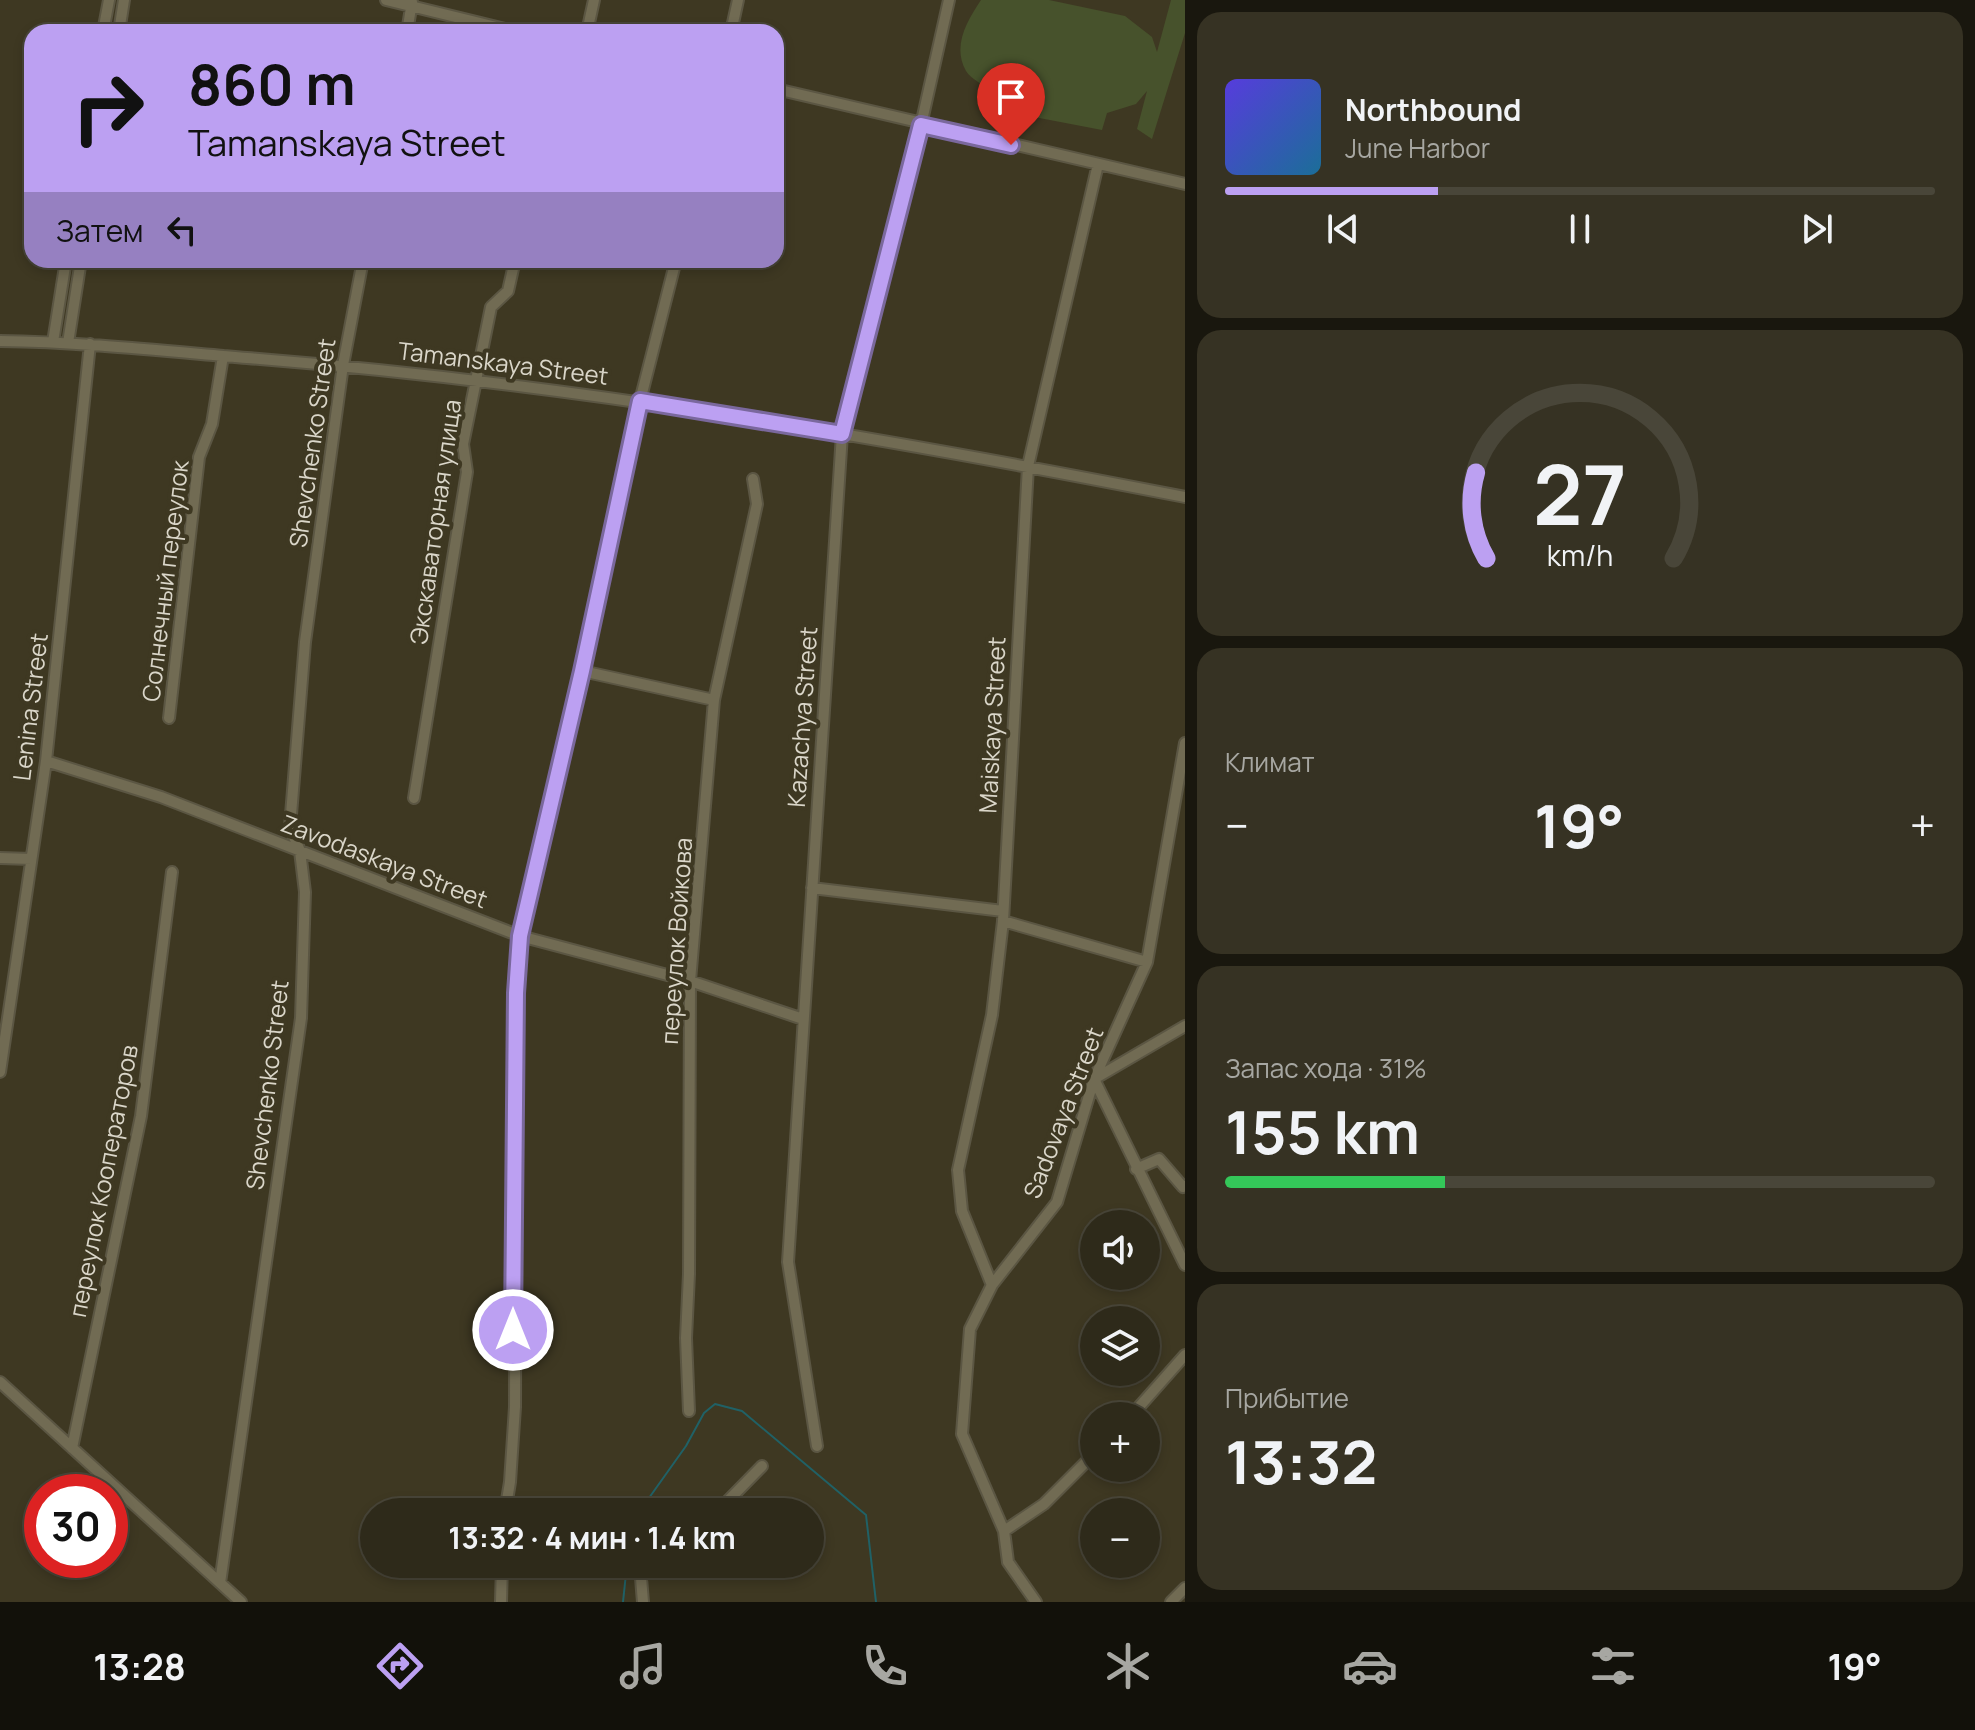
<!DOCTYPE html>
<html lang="ru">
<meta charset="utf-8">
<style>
body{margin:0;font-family:Manrope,sans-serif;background:#363223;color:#f1f3f6;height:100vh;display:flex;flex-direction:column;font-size:30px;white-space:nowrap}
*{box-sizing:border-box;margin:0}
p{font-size:26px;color:#a7a7a2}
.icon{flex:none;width:44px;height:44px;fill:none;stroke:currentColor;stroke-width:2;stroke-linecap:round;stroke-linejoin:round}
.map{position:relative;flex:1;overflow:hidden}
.sheet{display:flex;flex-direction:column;gap:12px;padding:12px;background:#19170e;width:790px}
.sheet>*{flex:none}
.top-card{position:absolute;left:24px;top:24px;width:760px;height:244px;border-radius:24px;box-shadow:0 4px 12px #0003,0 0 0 2px #494639;background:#bca0f2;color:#111;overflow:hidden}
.buttons{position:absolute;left:1080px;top:1210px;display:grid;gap:16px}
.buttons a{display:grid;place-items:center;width:80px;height:80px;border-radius:50%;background:#2e2a1a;box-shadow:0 4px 12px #0003,0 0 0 2px #494639;font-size:40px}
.speed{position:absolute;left:24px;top:1474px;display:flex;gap:16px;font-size:40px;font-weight:700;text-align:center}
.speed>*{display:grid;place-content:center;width:104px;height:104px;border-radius:50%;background:#2e2a1a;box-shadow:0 4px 12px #0003,0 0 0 2px #494639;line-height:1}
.speed .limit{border:12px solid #d22;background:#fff;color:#111}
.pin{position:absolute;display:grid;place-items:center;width:68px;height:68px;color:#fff;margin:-82px -34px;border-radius:50% 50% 50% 0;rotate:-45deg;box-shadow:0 0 8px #0007}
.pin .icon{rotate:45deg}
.me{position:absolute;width:88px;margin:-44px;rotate:0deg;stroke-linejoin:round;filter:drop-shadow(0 0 6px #0008)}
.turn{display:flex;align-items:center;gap:28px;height:168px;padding:0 32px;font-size:36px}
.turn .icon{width:104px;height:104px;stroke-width:2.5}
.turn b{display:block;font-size:56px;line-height:68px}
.then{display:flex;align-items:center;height:76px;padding:0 32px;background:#0003;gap:16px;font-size:30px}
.big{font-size:60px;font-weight:700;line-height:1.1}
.sheet .tile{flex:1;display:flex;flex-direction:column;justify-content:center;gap:12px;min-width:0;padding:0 28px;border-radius:24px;background:#363223}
.sheet .dial{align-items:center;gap:0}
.dial svg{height:208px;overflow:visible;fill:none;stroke:#494639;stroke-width:7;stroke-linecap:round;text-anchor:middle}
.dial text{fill:#f1f3f6;stroke:none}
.song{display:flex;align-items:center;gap:24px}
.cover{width:96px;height:96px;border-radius:12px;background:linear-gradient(135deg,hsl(250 70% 55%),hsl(200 70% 35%))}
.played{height:8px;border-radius:4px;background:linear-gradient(90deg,#bca0f2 30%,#494639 30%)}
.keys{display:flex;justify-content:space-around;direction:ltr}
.heat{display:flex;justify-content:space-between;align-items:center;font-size:44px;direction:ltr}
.charge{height:12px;border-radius:6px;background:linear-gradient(90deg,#34c759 31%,#494639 0)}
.trip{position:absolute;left:360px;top:1498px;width:464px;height:80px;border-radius:40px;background:#2e2a1a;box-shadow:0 4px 12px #0003,0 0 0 2px #494639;font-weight:700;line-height:80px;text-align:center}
.tabs{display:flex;height:128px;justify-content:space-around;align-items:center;background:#12110a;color:#a7a7a2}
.tabs .icon{width:56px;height:56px}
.tabs .active{color:#bca0f2}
.tabs b{font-size:36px;color:#f1f3f6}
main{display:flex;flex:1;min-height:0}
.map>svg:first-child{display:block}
</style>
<main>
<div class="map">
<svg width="1185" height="1602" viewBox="0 0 1185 1602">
<rect width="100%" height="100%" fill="#3e3822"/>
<path fill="#47522c" d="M 981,0 L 1049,0 L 1125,16 L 1152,37 L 1157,52 L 1171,0 L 1185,0 L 1185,33 L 1152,139 L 1137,129 L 1147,91 L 1136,104 L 1107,113 L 1102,130 L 987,108 L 991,91 C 984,85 971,79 966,71 C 952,46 967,21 981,0 Z"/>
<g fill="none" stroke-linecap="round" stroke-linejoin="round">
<path stroke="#206166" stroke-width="2" d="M 639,1512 L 686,1446 L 704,1413 L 715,1404 L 742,1411 L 866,1515 L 876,1602
M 623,1602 L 627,1564"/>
<defs>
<path id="minor" d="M 386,0 L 517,32
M 103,32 L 109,0
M 119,32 L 124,0
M 407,32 L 412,2
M 587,32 L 594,0
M 731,32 L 738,0
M 776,89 L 1185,184
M 0,341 C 83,342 165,351 247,358 C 563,383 874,436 1185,497
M 53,342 L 66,260
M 68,343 L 81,260
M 582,671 L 714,700
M 169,718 L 199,457 L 212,424 L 223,356
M 46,761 L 161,797 L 520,936 L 690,981 L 803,1019
M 414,798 L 467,472 L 463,444 L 491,307 L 508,291 L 515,260
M 0,858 L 31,859
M 812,888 L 1003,911
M 1003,921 L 1147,962
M 1185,1026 L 1094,1079 L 1185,1265
M 0,1072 L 46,761 L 90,344
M 1136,1169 L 1159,1159 L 1183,1187 L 1185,1186
M 992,1285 L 962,1211 L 958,1170 L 992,1015 L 1003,921 L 1028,466 L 1098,164
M 0,1382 L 241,1602
M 689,1411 L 686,1338 L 689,1274 L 690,981 L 714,700 L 757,504 L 753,479
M 1131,1416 L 1185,1355
M 817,1446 L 788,1262 L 842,434 L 921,125 L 949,0
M 72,1448 L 141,1116 L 172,872
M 505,1512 L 510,1482 L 515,1407 L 516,993 L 520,936 L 582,671 L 640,401 L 676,260
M 717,1512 L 762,1466
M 1004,1531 L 1044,1504 L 1094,1454
M 220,1583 L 301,1018 L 305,892 L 300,851 L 290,827 L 305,642 L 343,365 L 363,260
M 501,1602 L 502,1564
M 643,1602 L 641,1578 L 653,1564
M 1036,1602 L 1008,1562 L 1004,1531 L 962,1434 L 970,1329 L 992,1285 L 1057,1202 L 1094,1079 L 1147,962 L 1185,743
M 1171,1602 L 1185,1588"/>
</defs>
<use href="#minor" stroke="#5b5643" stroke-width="14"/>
<use href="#minor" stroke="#716b53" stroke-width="10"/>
</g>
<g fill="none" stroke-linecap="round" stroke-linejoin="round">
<defs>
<path id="route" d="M 513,1330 L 516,993 L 520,936 L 582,671 L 640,401 L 842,434 L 921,125 L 1011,145"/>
</defs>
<use href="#route" stroke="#7a689d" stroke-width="20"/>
<use href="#route" stroke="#bca0f2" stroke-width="14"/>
</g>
<g text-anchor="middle" stroke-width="8" stroke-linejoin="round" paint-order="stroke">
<g font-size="24" fill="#dad6c9" stroke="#3e3822">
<text transform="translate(503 364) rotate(7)" y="8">Tamanskaya Street</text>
<text transform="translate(313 443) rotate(-82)" y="8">Shevchenko Street</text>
<text transform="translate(436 522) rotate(-82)" y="8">Экскаваторная улица</text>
<text transform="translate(166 581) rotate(-83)" y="8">Солнечный переулок</text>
<text transform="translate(31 707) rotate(-83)" y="8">Lenina Street</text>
<text transform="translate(803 717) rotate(-86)" y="8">Kazachya Street</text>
<text transform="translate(993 725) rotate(-87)" y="8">Maiskaya Street</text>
<text transform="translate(384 862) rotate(21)" y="8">Zavodaskaya Street</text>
<text transform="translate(677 941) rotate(-86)" y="8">переулок Войкова</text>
<text transform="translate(268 1085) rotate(-83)" y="8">Shevchenko Street</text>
<text transform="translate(1064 1113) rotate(-69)" y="8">Sadovaya Street</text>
<text transform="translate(104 1181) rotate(-79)" y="8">переулок Кооператоров</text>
</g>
</g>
</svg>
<div class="buttons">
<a><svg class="icon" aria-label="sound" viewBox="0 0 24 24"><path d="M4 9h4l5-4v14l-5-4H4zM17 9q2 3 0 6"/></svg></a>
<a><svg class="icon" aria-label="layers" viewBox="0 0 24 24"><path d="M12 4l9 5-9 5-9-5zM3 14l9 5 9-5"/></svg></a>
<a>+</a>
<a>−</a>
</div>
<div class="speed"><div class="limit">30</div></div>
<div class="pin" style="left:1011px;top:145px;background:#d93025"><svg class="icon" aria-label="arrive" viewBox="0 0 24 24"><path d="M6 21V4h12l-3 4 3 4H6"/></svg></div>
<svg class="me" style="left:513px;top:1330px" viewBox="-20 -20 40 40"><circle r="17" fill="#bca0f2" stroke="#fff" stroke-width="3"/><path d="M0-11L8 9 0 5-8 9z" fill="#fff"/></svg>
<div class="trip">13:32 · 4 мин · 1.4 km</div>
<div class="top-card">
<div class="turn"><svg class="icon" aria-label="right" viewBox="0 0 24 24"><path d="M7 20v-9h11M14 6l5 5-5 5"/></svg><div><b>860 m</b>Tamanskaya Street</div></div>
<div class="then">Затем<svg class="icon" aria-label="left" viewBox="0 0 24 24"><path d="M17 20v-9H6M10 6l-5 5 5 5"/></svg></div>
</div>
</div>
<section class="sheet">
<div class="tile">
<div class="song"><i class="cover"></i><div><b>Northbound</b><p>June Harbor</p></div></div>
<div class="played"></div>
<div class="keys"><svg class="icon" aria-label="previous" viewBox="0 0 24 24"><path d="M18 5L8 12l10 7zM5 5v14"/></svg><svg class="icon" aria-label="pause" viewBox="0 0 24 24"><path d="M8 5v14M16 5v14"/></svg><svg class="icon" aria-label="next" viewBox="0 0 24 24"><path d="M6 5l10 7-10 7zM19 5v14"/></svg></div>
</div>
<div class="tile dial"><svg viewBox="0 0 100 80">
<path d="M14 69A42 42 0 1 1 86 69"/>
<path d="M14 69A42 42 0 0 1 10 36" stroke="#bca0f2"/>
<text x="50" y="56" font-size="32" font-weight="700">27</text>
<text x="50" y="72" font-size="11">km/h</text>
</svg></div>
<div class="tile"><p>Климат</p>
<div class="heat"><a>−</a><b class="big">19°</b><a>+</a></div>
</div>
<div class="tile"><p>Запас хода · 31%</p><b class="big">155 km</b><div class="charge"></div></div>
<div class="tile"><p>Прибытие</p><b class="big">13:32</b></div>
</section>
</main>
<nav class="tabs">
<b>13:28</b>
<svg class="icon active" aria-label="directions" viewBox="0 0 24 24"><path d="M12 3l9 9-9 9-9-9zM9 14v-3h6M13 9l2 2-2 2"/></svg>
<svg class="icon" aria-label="music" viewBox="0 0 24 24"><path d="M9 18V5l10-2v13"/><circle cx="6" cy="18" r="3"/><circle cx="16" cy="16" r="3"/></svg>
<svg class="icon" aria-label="phone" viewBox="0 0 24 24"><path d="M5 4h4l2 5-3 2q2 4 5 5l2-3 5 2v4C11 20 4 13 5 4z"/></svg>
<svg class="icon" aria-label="climate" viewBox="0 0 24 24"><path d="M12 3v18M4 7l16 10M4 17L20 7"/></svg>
<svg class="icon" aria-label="car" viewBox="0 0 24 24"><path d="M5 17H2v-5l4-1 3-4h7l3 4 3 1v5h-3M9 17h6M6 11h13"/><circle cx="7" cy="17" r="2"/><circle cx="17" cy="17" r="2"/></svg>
<svg class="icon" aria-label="filters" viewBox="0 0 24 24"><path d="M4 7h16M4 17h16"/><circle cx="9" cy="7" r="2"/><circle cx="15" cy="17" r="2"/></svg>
<b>19°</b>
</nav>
